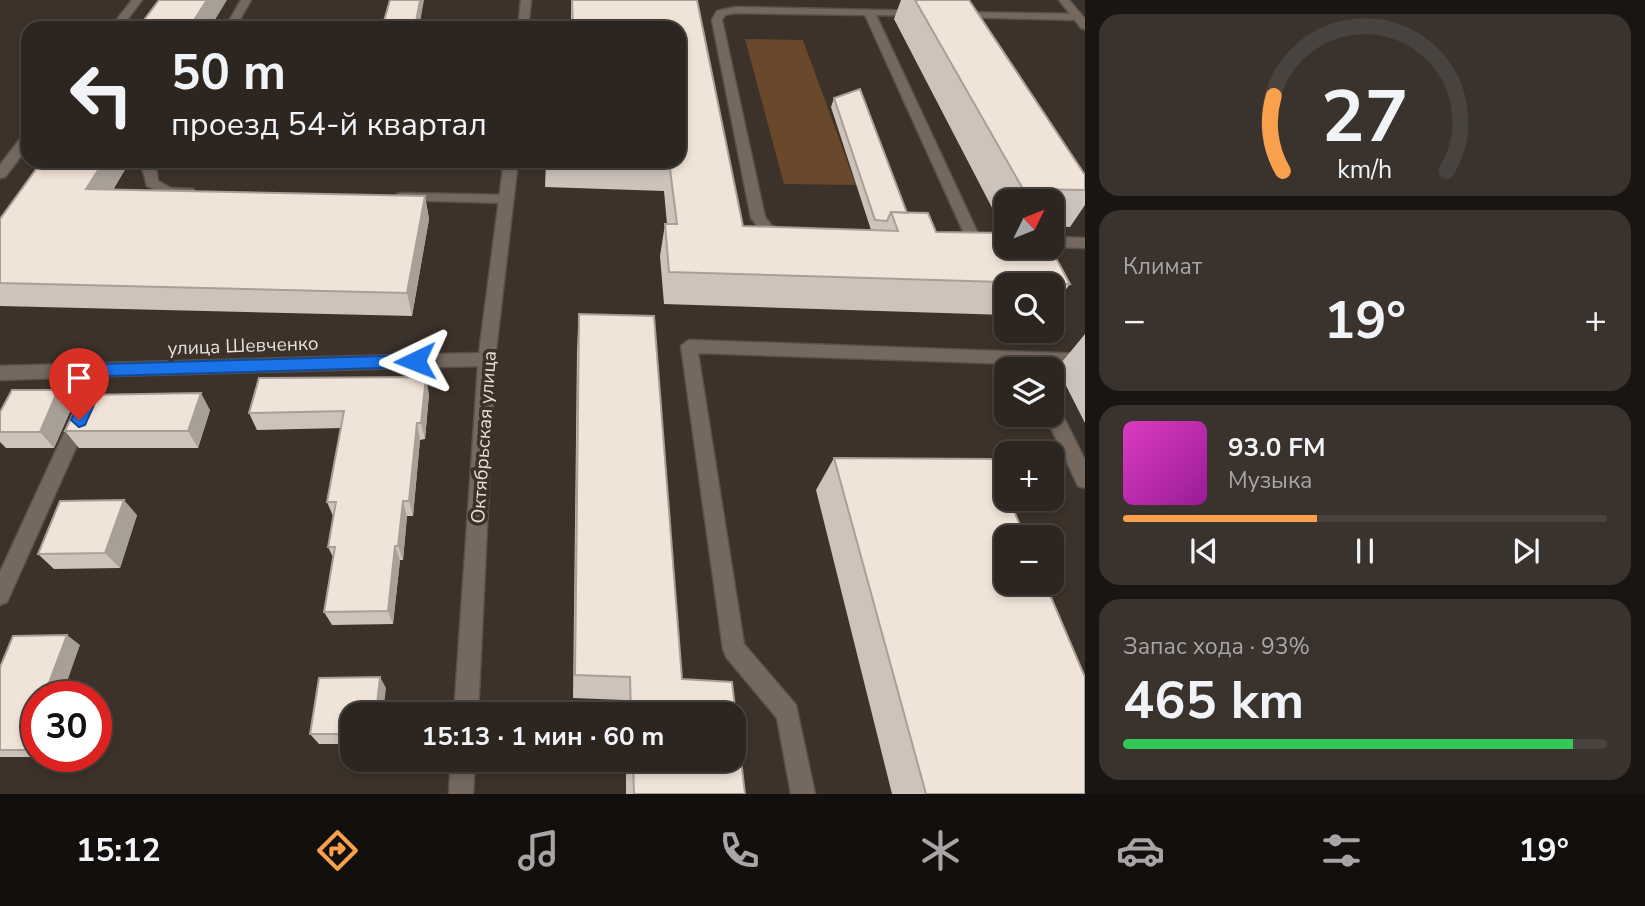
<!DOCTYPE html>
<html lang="ru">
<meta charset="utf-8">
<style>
body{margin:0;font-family:"Nunito Sans",sans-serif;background:#39322d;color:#f1f3f6;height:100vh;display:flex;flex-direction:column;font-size:26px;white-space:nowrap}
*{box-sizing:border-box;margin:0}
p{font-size:23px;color:#a7a5a5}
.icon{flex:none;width:38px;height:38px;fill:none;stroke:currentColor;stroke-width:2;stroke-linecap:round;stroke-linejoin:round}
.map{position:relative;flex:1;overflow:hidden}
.side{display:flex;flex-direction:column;gap:14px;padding:14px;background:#191512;width:560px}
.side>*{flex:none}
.hud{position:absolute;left:21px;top:21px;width:665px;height:147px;border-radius:21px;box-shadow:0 4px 10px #0003,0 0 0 2px #48433e;background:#2d2620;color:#f1f3f6;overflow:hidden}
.needle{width:46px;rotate:47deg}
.buttons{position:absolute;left:994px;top:189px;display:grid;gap:14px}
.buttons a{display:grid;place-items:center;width:70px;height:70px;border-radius:14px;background:#2d2620;box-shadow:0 4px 10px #0003,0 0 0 2px #48433e;font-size:35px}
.speed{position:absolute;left:21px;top:681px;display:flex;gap:14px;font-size:35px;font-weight:700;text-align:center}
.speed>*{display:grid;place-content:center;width:91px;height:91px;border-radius:50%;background:#2d2620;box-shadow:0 4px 10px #0003,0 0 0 2px #48433e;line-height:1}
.speed .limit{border:10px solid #d22;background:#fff;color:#111}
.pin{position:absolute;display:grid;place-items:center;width:60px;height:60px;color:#fff;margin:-72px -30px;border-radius:50% 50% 50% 0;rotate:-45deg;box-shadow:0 0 7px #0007}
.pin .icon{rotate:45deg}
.me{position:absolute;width:77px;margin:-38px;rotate:268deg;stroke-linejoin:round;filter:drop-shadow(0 0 5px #0008)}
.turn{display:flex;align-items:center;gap:24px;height:147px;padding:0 35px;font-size:32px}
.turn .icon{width:91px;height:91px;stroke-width:2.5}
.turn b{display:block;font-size:49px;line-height:60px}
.big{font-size:52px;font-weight:700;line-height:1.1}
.side .tile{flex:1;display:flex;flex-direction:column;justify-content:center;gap:10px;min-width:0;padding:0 24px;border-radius:21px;background:#39322d}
.side .dial{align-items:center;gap:0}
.dial svg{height:182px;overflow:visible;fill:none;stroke:#48433e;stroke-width:7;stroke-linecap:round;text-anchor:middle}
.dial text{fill:#f1f3f6;stroke:none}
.song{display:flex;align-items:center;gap:21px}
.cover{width:84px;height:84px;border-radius:10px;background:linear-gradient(135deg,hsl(310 70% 55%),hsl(300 70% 35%))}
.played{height:7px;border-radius:4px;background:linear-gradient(90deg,#f9a04c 40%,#48433e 40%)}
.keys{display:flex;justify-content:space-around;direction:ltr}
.heat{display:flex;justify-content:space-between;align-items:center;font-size:38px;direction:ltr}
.charge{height:10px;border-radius:5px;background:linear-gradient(90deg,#34c759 93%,#48433e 0)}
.trip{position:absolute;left:340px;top:702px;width:406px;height:70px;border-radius:21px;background:#2d2620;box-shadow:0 4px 10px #0003,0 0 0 2px #48433e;font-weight:700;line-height:70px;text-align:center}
.menu{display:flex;height:112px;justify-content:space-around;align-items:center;background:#120f0d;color:#a7a5a5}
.menu .icon{width:49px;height:49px}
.menu .on{color:#f9a04c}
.menu b{font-size:32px;color:#f1f3f6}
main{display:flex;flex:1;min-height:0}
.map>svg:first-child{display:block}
</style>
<main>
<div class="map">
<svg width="1085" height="794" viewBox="0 0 1085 794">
<rect width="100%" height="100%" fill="#3c322a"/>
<path fill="#69482b" d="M 745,39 L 803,40 L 856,185 L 784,184 Z"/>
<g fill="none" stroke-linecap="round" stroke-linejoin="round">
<defs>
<path id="service" d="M 132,0 L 142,0 L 121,28 L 110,28 Z
M 241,0 L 251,0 L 235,28 L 225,28 Z
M 735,7 L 924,11 L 924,15 L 920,16 L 876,15 L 981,240 L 979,243 L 974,245 L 967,240 L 865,15 L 735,13 L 725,15 L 722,20 L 765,217 L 772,226 L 791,232 L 793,235 L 786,240 L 762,232 L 751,218 L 712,20 L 717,11 Z
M 951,12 L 1078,14 L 1083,17 L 1078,20 L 955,17 L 951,16 Z
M 28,134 L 28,147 L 5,177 L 0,178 L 0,165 L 23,135 Z
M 146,161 L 160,161 L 156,168 L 158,181 L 171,188 L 194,189 L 194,195 L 168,196 L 147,186 L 142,168 Z
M 402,193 L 507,195 L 514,199 L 507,203 L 397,200 L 397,194 Z
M 1052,237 L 1085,238 L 1085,248 L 1052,247 Z
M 689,340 L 1085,354 L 1085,366 L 1038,365 L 1039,369 L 1023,369 L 1020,364 L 698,353 L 744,644 L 796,705 L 815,794 L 791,794 L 777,718 L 726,657 L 723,649 L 681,346 Z
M 1052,404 L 1058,406 L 1085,460 L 1085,488 L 1078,486 L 1045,415 L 1052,415 Z"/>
<path id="minor" d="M 521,0 L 531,0 L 528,28 L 518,28 Z
M 504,161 L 518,161 L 495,359 L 478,714 L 454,714 L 478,366 L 108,376 L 7,602 L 0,605 L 0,572 L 90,377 L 0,380 L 0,366 L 479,353 Z
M 451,760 L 475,760 L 473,794 L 449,794 Z"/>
<path id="tertiary" d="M 1059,0 L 1069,0 L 1085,19 L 1085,29 L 1081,28 Z"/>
</defs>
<use href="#service" stroke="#5a514a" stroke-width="3"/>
<use href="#minor" stroke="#5a514a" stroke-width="3"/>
<use href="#tertiary" stroke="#5a514a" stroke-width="3"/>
<use href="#service" fill="#74685f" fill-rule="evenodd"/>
<use href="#minor" fill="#74685f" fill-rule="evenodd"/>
<use href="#tertiary" fill="#74685f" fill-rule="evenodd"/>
</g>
<path fill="#cec3ba" d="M 571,0 L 697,0 L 743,226 L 871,230 L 831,107 L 834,98 L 907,213 L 936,232 L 1070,284 L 1052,308 L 1052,285 L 1006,285 L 1006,315 L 664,304 L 660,256 L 665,224 L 667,224 L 664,191 L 545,187 L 546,161 L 679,161 L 679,28 L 571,28 Z
M 901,0 L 969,0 L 1085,190 L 1085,205 L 1070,227 L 1052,226 L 1052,201 L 1006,201 L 1006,225 L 1001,225 L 894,19 Z
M 42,161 L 130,161 L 113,190 L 425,196 L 429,219 L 412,316 L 0,306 L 0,219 Z
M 579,314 L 654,316 L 682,679 L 732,682 L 745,794 L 626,794 L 626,760 L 733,760 L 733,714 L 624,714 L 624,700 L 573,698 L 577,350 Z
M 1085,334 L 1085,423 L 1057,368 Z
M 429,394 L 425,439 L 420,440 L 413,516 L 407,516 L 403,560 L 400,560 L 393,624 L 332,625 L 324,612 L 333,557 L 328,547 L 333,516 L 327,502 L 341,428 L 257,430 L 249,413 Z
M 72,407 L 54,448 L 6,448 L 0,442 L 0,412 Z
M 210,410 L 198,448 L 79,448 L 65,431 Z
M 834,458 L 1085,794 L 892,794 L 816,490 Z
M 137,515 L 120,568 L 54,569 L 38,554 Z
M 80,645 L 37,696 L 37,756 L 53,756 L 53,757 L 0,757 L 0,667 Z
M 386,688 L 352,714 L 352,744 L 319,744 L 310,734 Z"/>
<path fill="#a89f97" d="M 207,0 L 227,0 L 210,28 L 189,28 Z
M 420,0 L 424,0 L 419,28 L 416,22 Z
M 104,161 L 130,161 L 99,212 L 86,189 Z
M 425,196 L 429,219 L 412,316 L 407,293 Z
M 426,377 L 429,394 L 425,439 L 421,423 Z
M 58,390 L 72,407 L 54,448 L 40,432 Z
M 201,393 L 210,410 L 198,448 L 188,431 Z
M 417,423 L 420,440 L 413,516 L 409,501 Z
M 124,500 L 137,515 L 120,568 L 105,553 Z
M 403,501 L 407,516 L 403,560 L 398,546 Z
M 395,546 L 400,560 L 393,624 L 388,611 Z
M 67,635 L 80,645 L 62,696 L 44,696 Z
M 380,677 L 386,688 L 383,714 L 376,714 Z"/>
<path fill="#f0e3d8" stroke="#a89f97" stroke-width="2" d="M 159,0 L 207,0 L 189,28 L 138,28 Z
M 390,0 L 420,0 L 416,22 L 437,22 L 436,28 L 382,28 Z
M 572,0 L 697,0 L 743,226 L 898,231 L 891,212 L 928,213 L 936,232 L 1006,233 L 1006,247 L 1050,247 L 1070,284 L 669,272 L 665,224 L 677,224 L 669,161 L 679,161 L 679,28 L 573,28 Z
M 915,0 L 969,0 L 1085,175 L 1085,190 L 1023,189 Z
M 860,89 L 907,213 L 891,212 L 887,221 L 875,220 L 834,98 Z
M 42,161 L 104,161 L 86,189 L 425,196 L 407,293 L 0,283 L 0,219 Z
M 579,314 L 654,316 L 682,679 L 732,682 L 745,794 L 634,794 L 633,760 L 733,760 L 733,714 L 631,714 L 630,677 L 575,675 Z
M 426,377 L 421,423 L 417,423 L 409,501 L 403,501 L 398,546 L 395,546 L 388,611 L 324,612 L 335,547 L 328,547 L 336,502 L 327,502 L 344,411 L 249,413 L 259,378 Z
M 12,390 L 58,390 L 40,432 L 0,432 L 0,412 Z
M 201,393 L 188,431 L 65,431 L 82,395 Z
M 834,458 L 992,459 L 1006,492 L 1006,499 L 1009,499 L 1025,537 L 1006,537 L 1006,583 L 1045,583 L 1085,677 L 1085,794 L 926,794 Z
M 124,500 L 105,553 L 38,554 L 60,501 Z
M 67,635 L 44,696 L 37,696 L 37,750 L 0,750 L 0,667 L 13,636 Z
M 380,677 L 376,714 L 352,714 L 352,734 L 310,734 L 319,678 Z"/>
<path fill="#1a73e8" stroke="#114b97" stroke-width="2" d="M 415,355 L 423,361 L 415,367 L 107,376 L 85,425 L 79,427 L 71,420 L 96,366 L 102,364 Z"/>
<g text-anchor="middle" stroke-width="7" stroke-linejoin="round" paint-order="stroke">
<g font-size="19" fill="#e7e0db" stroke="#3c322a">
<text transform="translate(243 345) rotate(-2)" y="7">улица Шевченко</text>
<text transform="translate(483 437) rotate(-86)" y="7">Октябрьская улица</text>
</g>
</g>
</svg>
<div class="buttons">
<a><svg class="needle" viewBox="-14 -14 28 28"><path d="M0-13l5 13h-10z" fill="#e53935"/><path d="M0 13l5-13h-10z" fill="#a7a5a5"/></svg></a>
<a><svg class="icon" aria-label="search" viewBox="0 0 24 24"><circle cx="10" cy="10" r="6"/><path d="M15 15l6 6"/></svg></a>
<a><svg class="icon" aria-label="layers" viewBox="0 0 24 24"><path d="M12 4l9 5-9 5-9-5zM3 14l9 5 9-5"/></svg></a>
<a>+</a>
<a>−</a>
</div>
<div class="speed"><div class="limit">30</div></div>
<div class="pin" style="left:79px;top:420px;background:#d93025"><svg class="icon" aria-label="arrive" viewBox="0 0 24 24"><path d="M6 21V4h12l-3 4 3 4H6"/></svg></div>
<svg class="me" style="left:415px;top:361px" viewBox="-20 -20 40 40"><path d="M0-17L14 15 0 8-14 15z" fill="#1a73e8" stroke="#fff" stroke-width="4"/></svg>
<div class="trip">15:13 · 1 мин · 60 m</div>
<div class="hud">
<div class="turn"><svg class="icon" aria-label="left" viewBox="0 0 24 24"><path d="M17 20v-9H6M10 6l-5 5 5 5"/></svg><div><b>50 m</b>проезд 54-й квартал</div></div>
</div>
</div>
<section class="side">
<div class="tile dial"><svg viewBox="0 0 100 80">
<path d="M14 69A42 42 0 1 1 86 69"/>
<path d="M14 69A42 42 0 0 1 10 36" stroke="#f9a04c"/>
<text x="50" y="56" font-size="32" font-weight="700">27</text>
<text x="50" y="72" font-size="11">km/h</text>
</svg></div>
<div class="tile"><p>Климат</p>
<div class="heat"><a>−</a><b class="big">19°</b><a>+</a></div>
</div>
<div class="tile">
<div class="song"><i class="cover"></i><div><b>93.0 FM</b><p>Музыка</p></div></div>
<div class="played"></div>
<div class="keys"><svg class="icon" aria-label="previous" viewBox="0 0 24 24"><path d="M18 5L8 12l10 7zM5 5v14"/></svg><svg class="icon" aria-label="pause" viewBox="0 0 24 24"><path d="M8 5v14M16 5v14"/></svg><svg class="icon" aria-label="next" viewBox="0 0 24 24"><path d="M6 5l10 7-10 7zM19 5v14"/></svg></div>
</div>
<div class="tile"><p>Запас хода · 93%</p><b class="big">465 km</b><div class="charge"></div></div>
</section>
</main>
<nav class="menu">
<b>15:12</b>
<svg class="icon on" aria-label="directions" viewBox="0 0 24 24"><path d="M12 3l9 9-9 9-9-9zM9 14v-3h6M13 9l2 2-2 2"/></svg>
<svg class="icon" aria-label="music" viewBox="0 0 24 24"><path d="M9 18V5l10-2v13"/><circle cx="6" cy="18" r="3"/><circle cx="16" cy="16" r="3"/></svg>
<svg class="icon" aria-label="phone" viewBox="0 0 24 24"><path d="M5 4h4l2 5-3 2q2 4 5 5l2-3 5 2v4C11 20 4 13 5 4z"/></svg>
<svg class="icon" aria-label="climate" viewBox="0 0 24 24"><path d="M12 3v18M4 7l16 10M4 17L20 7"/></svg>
<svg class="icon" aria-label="car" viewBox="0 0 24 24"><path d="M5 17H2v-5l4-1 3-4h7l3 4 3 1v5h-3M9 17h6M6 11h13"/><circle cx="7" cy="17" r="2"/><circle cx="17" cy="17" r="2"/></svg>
<svg class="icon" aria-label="filters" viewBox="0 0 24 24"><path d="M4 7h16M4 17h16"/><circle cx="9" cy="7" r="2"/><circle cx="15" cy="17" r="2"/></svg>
<b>19°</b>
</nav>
